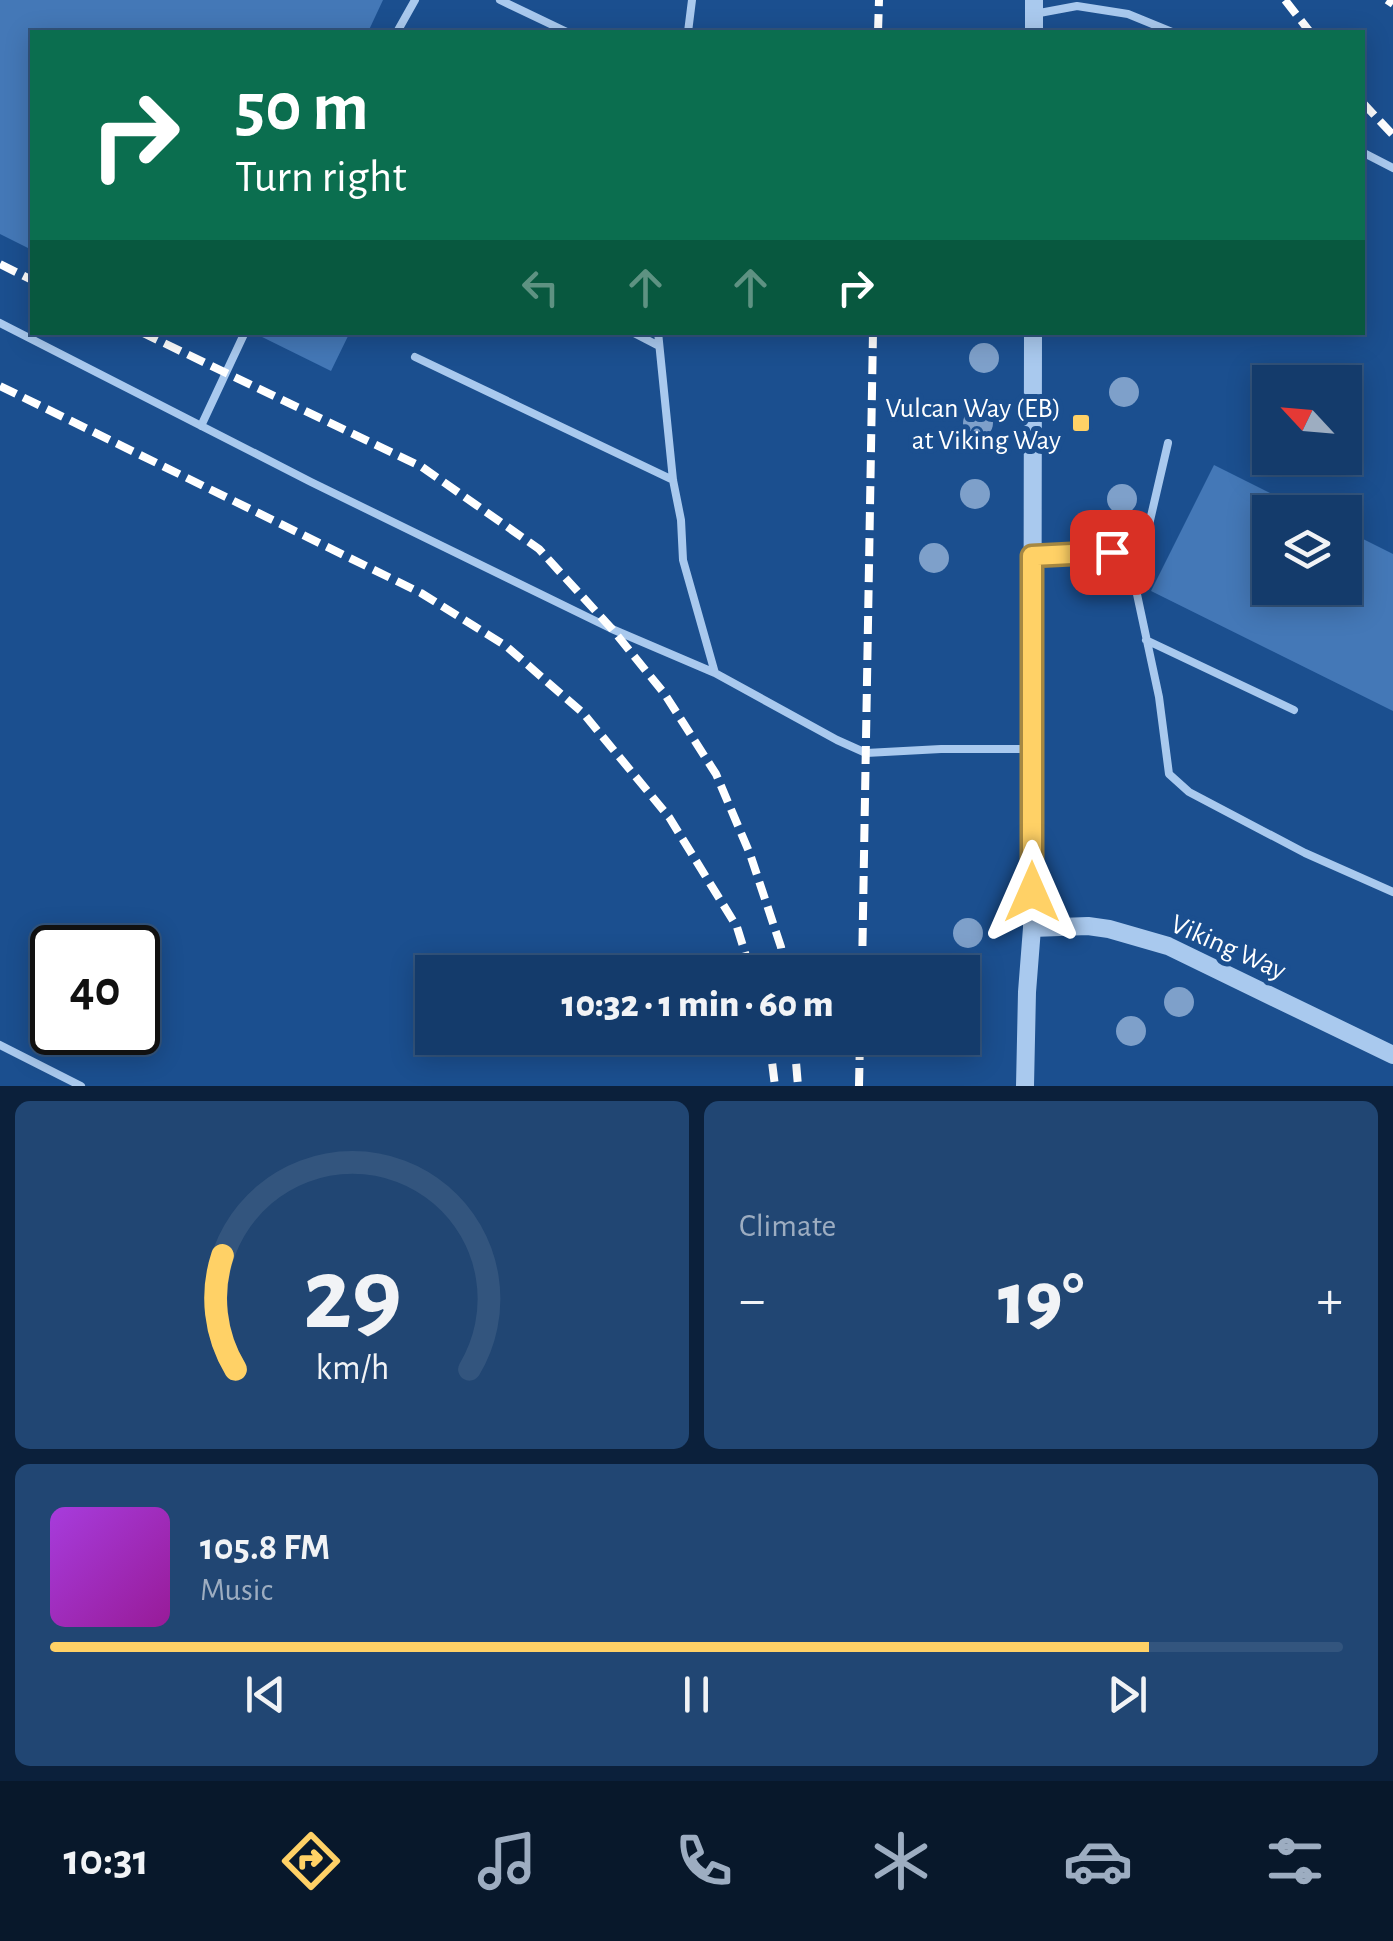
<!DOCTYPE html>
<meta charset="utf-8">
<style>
body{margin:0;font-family:"Alegreya Sans",sans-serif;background:#214673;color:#f1f3f6;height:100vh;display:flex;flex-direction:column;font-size:38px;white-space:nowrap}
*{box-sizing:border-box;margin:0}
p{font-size:32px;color:#9dadc1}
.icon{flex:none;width:55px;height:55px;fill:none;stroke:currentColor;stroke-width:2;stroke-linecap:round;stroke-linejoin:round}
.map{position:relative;height:1086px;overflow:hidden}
.side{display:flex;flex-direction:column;gap:15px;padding:15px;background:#0b203b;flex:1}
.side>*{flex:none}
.guide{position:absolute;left:30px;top:30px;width:1335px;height:305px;border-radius:0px;box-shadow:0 5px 25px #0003,0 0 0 2px #33557e;background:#0b6e4f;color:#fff;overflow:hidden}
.needle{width:65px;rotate:296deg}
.fabs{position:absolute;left:1252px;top:365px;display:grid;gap:20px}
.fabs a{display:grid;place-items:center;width:110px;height:110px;border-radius:0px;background:#143b6b;box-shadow:0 5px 25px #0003,0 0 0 2px #33557e;font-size:50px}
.speed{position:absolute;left:30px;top:925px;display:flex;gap:20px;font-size:50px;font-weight:700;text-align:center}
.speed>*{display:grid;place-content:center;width:130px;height:130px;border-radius:50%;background:#143b6b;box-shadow:0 5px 25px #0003,0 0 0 2px #33557e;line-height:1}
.speed .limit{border:5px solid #111;border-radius:15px;background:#fff;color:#111}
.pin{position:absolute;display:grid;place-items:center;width:85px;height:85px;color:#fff;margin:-42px;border-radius:20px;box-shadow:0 5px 15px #0006}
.me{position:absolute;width:110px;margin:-55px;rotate:0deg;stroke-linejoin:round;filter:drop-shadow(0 0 8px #0008)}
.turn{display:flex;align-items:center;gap:35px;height:210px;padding:0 40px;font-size:45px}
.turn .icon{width:130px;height:130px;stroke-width:2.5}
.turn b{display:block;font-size:70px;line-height:85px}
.lanes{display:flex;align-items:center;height:95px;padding:0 40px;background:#0003;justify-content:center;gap:50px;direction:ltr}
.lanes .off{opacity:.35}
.big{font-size:75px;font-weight:800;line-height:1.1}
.side .widget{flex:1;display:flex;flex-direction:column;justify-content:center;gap:15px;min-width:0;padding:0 35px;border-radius:15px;background:#214673}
.side .dial{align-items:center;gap:0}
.dial svg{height:260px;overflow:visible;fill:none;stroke:#33557e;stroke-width:7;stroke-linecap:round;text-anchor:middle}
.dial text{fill:#f1f3f6;stroke:none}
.song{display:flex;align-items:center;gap:30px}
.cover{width:120px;height:120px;border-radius:15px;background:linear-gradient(135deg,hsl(280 70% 55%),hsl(300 70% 35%))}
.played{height:10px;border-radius:5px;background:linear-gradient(90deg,#ffd166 85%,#33557e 85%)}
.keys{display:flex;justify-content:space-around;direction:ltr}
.heat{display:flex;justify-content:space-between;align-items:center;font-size:55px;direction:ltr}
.side .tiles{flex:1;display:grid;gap:15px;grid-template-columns:1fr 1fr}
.widget:last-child{grid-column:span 2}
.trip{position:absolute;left:415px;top:955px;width:565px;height:100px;border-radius:0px;background:#143b6b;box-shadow:0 5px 25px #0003,0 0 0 2px #33557e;font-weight:800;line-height:100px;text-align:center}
.tab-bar{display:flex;height:160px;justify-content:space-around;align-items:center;background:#08182b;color:#9dadc1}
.tab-bar .icon{width:70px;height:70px}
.tab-bar .current{color:#ffd166}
.tab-bar b{font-size:45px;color:#f1f3f6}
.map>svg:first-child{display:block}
</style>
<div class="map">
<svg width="1393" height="1086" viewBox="0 0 1393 1086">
<rect width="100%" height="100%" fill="#1b4f8f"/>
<path fill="#4478b7" d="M 0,0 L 383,0 L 368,32 L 32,32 L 32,250 L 0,234 Z
M 252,332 L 350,332 L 331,371 Z
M 1214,465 L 1270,493 L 1270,588 L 1345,588 L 1345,530 L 1393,554 L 1393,711 L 1151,591 Z"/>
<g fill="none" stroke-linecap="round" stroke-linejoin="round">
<path stroke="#a9c9ee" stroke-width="8" d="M 500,0 L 567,32
M 1034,14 L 1077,6 L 1128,14 L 1172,32
M 397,32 L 415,0
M 688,32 L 692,0
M 1362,152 L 1393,168
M 0,323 L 311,482 L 612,629 L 715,673 L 837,740 L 866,753 L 941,749 L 1032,749
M 632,332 L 659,346
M 658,332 L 673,480 L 681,520 L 683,560 L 715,673
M 415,357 L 673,480
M 201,426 L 245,332
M 1168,443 L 1135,585 L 1159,697 L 1169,774 L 1189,792 L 1305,853 L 1393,892
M 1032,556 L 1082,552 L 1142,552
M 1146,640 L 1294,710
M 0,1045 L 81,1086"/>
<path stroke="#a9c9ee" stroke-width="18" d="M 1034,32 L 1034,0
M 1032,928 L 1088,926 L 1109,929 L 1168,946 L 1393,1055
M 1025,1086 L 1027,992 L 1032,928 L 1033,332"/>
<path stroke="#fff" stroke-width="8" stroke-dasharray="18 8" stroke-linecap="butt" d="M 1285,0 L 1310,32
M 1387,0 L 1393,4
M 878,32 L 879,0
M 1362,102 L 1393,135
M 0,264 L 32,280
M 141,332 L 422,467 L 539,549 L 612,629 L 664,693 L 716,774 L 750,854 L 781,947 L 785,972
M 0,386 L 421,593 L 506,646 L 583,713 L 669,817 L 737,927 L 751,972
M 862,972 L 873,332
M 769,1038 L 775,1086
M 794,1038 L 798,1086
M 859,1086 L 860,1038"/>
</g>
<g fill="#7ea0ca">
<circle cx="984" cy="358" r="15"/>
<circle cx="1124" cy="392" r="15"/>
<circle cx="978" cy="423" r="15"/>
<circle cx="975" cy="494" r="15"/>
<circle cx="1122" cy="499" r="15"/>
<circle cx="934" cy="558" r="15"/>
<circle cx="968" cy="933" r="15"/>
<circle cx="1179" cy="1002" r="15"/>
<circle cx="1131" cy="1031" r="15"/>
</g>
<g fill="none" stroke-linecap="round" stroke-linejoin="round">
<defs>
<path id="route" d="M 1032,892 L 1032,556 L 1112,552"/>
</defs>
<use href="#route" stroke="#a68842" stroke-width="25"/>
<use href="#route" stroke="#ffd166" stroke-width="18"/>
</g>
<rect fill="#ffd166" stroke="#1b4f8f" stroke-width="4" x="1071" y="413" width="20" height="20" rx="5"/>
<g text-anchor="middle" stroke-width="10" stroke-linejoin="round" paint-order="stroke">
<g font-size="28" fill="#fff" stroke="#1b4f8f" text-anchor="end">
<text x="1061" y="417">Vulcan Way (EB)<tspan x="1061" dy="32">at Viking Way</tspan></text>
</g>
<g font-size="28" fill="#fff" stroke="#1b4f8f">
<text transform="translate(1229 946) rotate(24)" y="10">Viking Way</text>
</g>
</g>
</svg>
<div class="fabs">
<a><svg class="needle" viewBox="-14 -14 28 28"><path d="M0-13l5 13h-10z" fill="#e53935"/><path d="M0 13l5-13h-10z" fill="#9dadc1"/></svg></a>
<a><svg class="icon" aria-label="layers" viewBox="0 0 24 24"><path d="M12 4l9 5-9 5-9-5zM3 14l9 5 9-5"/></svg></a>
</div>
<div class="speed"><div class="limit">40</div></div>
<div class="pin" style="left:1112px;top:552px;background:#d93025"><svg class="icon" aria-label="arrive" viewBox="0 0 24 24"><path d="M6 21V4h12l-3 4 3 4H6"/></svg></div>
<svg class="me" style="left:1032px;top:892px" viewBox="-20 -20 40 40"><path d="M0-17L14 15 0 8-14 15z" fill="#ffd166" stroke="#fff" stroke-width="4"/></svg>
<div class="trip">10:32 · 1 min · 60 m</div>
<div class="guide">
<div class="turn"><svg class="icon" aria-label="right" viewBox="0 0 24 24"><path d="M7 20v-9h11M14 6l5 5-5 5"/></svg><div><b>50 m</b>Turn right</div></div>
<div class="lanes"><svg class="icon off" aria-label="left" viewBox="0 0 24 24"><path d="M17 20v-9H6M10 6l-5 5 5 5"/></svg><svg class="icon off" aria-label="ahead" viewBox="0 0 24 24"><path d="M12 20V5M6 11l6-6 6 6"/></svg><svg class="icon off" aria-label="ahead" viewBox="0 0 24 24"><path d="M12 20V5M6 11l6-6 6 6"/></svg><svg class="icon" aria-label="right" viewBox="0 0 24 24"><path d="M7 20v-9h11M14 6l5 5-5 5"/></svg></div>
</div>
</div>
<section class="side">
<div class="tiles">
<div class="widget dial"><svg viewBox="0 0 100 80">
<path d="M14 69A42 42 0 1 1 86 69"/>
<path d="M14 69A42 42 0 0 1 10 34" stroke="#ffd166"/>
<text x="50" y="56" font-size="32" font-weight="700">29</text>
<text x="50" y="72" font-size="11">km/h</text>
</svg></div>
<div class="widget"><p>Climate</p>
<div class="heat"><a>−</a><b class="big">19°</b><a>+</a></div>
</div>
<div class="widget">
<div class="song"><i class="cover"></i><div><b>105.8 FM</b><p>Music</p></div></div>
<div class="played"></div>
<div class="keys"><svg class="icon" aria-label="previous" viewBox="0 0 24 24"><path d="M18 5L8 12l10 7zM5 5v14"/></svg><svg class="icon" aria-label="pause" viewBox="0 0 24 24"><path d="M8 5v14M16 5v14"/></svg><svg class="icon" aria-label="next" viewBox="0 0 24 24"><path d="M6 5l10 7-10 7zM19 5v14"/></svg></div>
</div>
</div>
</section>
<nav class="tab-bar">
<b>10:31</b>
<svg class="icon current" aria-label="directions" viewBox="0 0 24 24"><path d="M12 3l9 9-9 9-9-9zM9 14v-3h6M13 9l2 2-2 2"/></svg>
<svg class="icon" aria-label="music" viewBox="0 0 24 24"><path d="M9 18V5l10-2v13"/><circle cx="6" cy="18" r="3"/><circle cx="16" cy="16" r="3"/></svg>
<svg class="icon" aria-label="phone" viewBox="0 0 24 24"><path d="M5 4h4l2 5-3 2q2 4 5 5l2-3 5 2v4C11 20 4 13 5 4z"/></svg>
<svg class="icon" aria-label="climate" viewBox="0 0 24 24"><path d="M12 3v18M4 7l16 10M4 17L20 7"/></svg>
<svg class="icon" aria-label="car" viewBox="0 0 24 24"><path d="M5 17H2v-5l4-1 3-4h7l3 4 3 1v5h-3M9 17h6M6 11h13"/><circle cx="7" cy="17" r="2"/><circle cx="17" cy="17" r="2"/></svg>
<svg class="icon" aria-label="filters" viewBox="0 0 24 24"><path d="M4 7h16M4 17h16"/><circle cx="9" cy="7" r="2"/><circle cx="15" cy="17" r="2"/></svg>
</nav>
